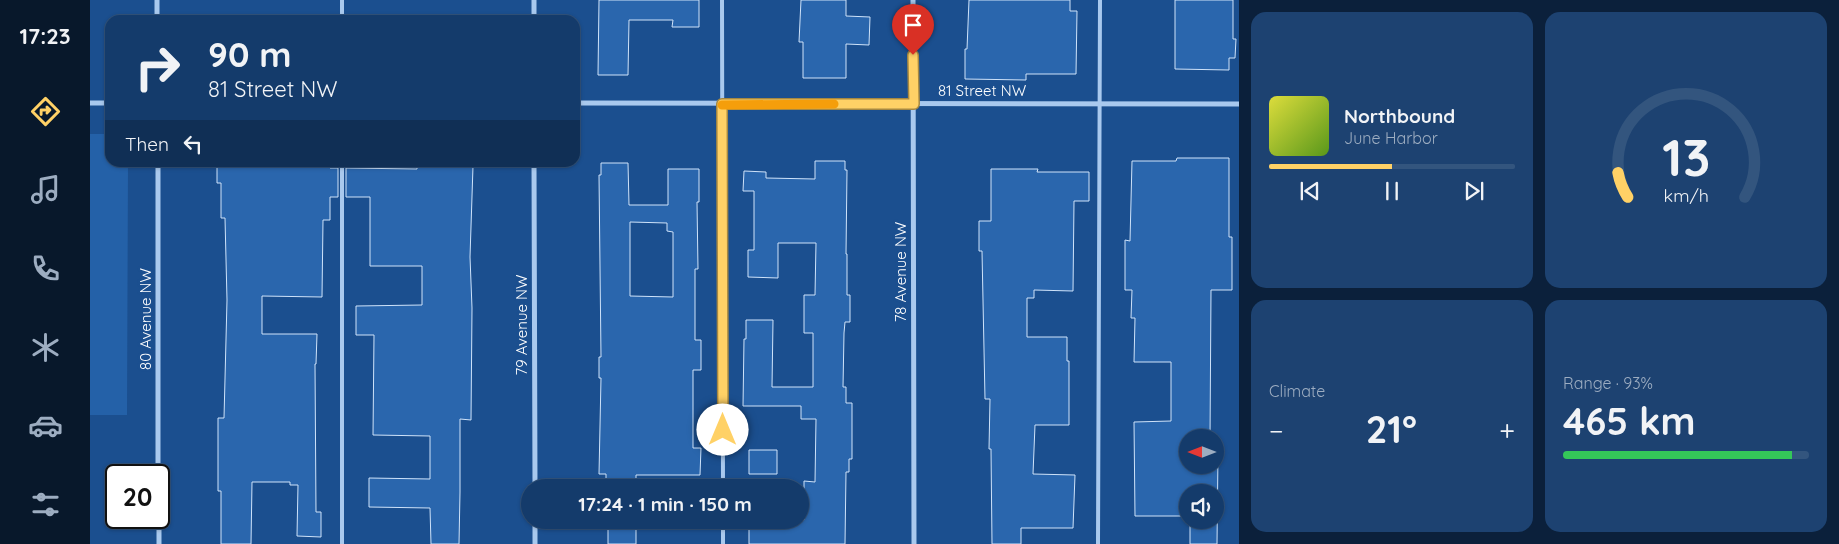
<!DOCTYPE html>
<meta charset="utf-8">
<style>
body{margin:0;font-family:Quicksand,sans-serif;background:#1d4271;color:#f1f3f6;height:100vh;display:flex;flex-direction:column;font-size:19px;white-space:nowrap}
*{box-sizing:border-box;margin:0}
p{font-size:16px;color:#9dadc1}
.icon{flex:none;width:28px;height:28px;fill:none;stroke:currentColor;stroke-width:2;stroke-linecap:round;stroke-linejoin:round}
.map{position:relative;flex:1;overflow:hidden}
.details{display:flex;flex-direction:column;gap:12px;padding:12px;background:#0b203b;width:600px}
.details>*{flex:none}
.guide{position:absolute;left:15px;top:15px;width:475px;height:152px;border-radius:15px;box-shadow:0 1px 4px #0004,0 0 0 1px #33557e;background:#143b6b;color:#f1f3f6;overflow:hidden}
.needle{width:32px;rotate:270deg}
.buttons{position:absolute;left:1089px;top:429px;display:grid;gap:10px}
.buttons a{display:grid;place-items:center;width:45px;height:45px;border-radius:50%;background:#143b6b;box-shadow:0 1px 4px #0004,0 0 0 1px #33557e;font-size:25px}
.speed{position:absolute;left:15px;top:464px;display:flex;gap:10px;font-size:25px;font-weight:700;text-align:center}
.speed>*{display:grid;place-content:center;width:65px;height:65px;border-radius:50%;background:#143b6b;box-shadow:0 1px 4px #0004,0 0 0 1px #33557e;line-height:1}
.speed .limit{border:2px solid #111;border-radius:8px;background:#fff;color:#111}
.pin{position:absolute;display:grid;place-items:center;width:42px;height:42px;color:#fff;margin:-51px -21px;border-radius:50% 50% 50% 0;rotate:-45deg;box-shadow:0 0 5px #0007}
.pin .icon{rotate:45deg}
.me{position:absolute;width:55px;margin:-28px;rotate:0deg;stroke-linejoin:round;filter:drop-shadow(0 0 4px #0008)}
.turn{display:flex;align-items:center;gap:18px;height:105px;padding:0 20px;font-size:22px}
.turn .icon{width:65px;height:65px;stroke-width:2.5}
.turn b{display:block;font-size:35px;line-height:42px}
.then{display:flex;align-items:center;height:48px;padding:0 20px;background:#0003;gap:10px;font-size:19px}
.big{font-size:38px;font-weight:700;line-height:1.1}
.details .tile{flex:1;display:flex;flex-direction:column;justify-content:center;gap:8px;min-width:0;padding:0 18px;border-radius:15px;background:#1d4271}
.details .dial{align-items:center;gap:0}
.dial svg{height:130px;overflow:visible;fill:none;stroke:#33557e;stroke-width:7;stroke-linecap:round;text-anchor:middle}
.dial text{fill:#f1f3f6;stroke:none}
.song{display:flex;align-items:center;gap:15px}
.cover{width:60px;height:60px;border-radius:8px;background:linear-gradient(135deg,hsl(60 70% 55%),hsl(90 70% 35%))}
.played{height:5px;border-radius:2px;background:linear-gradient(90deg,#ffd166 50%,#33557e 50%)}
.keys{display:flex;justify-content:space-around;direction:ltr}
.heat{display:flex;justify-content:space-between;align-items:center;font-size:28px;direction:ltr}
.charge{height:8px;border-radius:4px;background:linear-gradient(90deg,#34c759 93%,#33557e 0)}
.details .tiles{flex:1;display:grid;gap:12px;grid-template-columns:repeat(2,1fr)}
.trip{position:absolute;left:431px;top:479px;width:288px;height:50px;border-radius:25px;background:#143b6b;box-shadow:0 1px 4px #0004,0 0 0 1px #33557e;font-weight:700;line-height:50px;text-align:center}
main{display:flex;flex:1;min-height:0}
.tabs{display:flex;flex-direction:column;width:90px;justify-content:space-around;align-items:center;background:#08182b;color:#9dadc1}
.tabs .icon{width:35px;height:35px}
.tabs .on{color:#ffd166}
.tabs b{font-size:22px;color:#f1f3f6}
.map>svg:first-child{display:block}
</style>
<main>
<nav class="tabs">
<b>17:23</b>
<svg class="icon on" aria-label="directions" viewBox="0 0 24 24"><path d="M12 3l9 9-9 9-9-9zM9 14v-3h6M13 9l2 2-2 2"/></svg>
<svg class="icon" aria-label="music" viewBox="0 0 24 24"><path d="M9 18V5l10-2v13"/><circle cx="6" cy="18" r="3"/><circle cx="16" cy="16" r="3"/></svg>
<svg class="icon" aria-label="phone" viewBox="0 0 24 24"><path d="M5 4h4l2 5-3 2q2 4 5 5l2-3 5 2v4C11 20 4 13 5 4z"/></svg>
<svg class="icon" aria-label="climate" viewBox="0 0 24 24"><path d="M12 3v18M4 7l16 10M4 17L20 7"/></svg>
<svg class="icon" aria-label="car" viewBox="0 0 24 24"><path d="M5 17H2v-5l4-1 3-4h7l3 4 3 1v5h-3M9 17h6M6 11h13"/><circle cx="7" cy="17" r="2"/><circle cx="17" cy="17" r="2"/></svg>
<svg class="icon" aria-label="filters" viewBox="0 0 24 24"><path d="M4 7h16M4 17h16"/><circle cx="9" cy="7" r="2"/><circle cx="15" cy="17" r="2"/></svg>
</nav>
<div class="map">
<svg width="1149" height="544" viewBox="0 0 1149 544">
<rect width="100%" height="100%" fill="#1b4f8f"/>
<path fill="#2461a8" d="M 0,134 L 20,134 L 20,162 L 38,163 L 37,415 L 0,415 Z"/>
<path fill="#2a66ad" stroke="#cfe3fa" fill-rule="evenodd" d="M 509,0 L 609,0 L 609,27 L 582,27 L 583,20 L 539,20 L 538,75 L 508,75 Z
M 711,0 L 756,0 L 756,16 L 780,17 L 779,45 L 756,44 L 756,78 L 713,78 L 713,42 L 709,42 Z
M 879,0 L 980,0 L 980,11 L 987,11 L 986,74 L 936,74 L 936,80 L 875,79 L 875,49 L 877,49 Z
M 1085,0 L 1143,0 L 1143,39 L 1146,39 L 1145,58 L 1139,58 L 1139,70 L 1085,69 Z
M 1087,158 L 1139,158 L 1139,237 L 1142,237 L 1142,290 L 1121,290 L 1120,438 L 1098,438 L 1098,465 L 1125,465 L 1125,453 L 1128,453 L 1127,544 L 1100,544 L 1100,520 L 1125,520 L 1125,492 L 1098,492 L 1098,516 L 1045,516 L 1044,422 L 1081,421 L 1081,362 L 1044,362 L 1045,318 L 1041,318 L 1042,290 L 1035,290 L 1035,240 L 1040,241 L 1042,161 L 1086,161 Z
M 725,161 L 755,161 L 755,170 L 757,170 L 756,254 L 757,254 L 757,295 L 760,295 L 760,322 L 755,322 L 754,333 L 753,387 L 756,387 L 756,403 L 762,403 L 762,459 L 759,459 L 759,472 L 756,472 L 755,544 L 659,544 L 659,525 L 669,525 L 670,520 L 714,520 L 714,481 L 725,482 L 726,419 L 711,419 L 711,406 L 653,406 L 654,339 L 656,339 L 656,320 L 683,320 L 682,387 L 723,387 L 723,333 L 714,333 L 714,295 L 725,295 L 726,243 L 688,243 L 688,278 L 658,277 L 658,250 L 664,250 L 664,191 L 653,191 L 654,171 L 676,172 L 676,178 L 725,179 Z
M 127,162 L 240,162 L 240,168 L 248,168 L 248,197 L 240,197 L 240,220 L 233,220 L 232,297 L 172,296 L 172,334 L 227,334 L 226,364 L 225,364 L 226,512 L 231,512 L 231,537 L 207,536 L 208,485 L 200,485 L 200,482 L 162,482 L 161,544 L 131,544 L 131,491 L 128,491 L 128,418 L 134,418 L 137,300 L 135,218 L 131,218 L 131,183 L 127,183 Z
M 511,163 L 538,163 L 539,205 L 578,205 L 578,169 L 609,169 L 609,202 L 607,202 L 608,269 L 605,269 L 605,340 L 611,340 L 611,370 L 603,370 L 603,448 L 611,448 L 610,475 L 546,475 L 546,488 L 516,488 L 516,474 L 509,474 L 511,378 L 509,378 L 509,357 L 511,357 L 509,175 L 511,175 ZM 540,222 L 577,223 L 577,231 L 583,232 L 583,297 L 540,296 Z
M 327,165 L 383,166 L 380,257 L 382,308 L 381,420 L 370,419 L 370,492 L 369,544 L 341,544 L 340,508 L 279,507 L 279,478 L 340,479 L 340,436 L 283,435 L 284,335 L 266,335 L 266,306 L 332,305 L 332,266 L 280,266 L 280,197 L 256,197 L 256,168 L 327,169 Z
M 901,169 L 948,169 L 947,172 L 999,172 L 999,201 L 984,201 L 983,291 L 944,290 L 944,298 L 937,298 L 937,337 L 977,337 L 977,361 L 979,361 L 979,425 L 945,425 L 943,474 L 985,475 L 983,528 L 931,528 L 931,544 L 902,544 L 901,449 L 899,449 L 900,399 L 895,399 L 892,251 L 889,251 L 889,221 L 901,221 Z
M 659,450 L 687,450 L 687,474 L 659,474 Z
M 518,526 L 546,526 L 546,544 L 518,544 Z"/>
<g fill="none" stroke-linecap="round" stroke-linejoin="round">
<path stroke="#a9c9ee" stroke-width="4" d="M 632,0 L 633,488
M 252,20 L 252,0
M 252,162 L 252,544
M 633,520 L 633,544
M 1008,544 L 1010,0"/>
<path stroke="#a9c9ee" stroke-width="5" d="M 67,0 L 67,20
M 444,0 L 444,20
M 823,0 L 824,544
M 0,103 L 20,103
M 485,103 L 1149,104
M 68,162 L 68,475
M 444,162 L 445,488
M 69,518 L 69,544
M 445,520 L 445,544"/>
</g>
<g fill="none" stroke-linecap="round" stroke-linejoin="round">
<defs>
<path id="route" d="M 633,430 L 632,104 L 824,104 L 823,55"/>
</defs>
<use href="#route" stroke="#a68842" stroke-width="12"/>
<use href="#route" stroke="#ffd166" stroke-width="9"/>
<path stroke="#f59e0b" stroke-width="9" d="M 632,105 L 744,104"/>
</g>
<g text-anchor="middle" stroke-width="5" stroke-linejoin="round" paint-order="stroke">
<g font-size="15" fill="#fff" stroke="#1b4f8f">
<text x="892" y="96">81 Street NW</text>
<text transform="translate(811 272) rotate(-90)" y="5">78 Avenue NW</text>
<text transform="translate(56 319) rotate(-90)" y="5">80 Avenue NW</text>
<text transform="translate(432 325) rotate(-90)" y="5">79 Avenue NW</text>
</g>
</g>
</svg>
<div class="buttons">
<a><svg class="needle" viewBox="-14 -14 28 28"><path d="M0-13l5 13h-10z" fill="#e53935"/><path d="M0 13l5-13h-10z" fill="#9dadc1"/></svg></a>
<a><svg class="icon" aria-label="sound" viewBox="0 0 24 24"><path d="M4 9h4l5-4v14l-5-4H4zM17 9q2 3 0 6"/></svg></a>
</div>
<div class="speed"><div class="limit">20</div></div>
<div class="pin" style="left:823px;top:55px;background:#d93025"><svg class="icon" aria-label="arrive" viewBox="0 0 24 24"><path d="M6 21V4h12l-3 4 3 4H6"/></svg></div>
<svg class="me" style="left:633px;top:430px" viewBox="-20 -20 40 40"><circle r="19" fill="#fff"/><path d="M0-13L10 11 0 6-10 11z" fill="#ffd166"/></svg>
<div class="trip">17:24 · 1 min · 150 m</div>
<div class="guide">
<div class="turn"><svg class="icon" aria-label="right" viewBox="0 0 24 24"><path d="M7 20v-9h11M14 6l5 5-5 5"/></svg><div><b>90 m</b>81 Street NW</div></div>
<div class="then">Then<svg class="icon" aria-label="left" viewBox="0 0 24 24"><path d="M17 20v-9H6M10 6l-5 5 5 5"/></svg></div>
</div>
</div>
<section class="details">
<div class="tiles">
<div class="tile">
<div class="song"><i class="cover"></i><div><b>Northbound</b><p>June Harbor</p></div></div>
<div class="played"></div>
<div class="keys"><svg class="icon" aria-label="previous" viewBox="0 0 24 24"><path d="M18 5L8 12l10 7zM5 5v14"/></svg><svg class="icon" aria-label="pause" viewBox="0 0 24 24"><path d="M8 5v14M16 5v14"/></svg><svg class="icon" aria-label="next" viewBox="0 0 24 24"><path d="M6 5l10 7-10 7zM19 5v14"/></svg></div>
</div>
<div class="tile dial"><svg viewBox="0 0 100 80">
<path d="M14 69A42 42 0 1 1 86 69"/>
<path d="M14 69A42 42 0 0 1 8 54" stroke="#ffd166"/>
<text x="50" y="56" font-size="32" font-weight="700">13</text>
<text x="50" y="72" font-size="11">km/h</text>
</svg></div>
<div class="tile"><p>Climate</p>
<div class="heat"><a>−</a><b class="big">21°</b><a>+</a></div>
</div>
<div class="tile"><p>Range · 93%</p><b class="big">465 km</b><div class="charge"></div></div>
</div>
</section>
</main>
